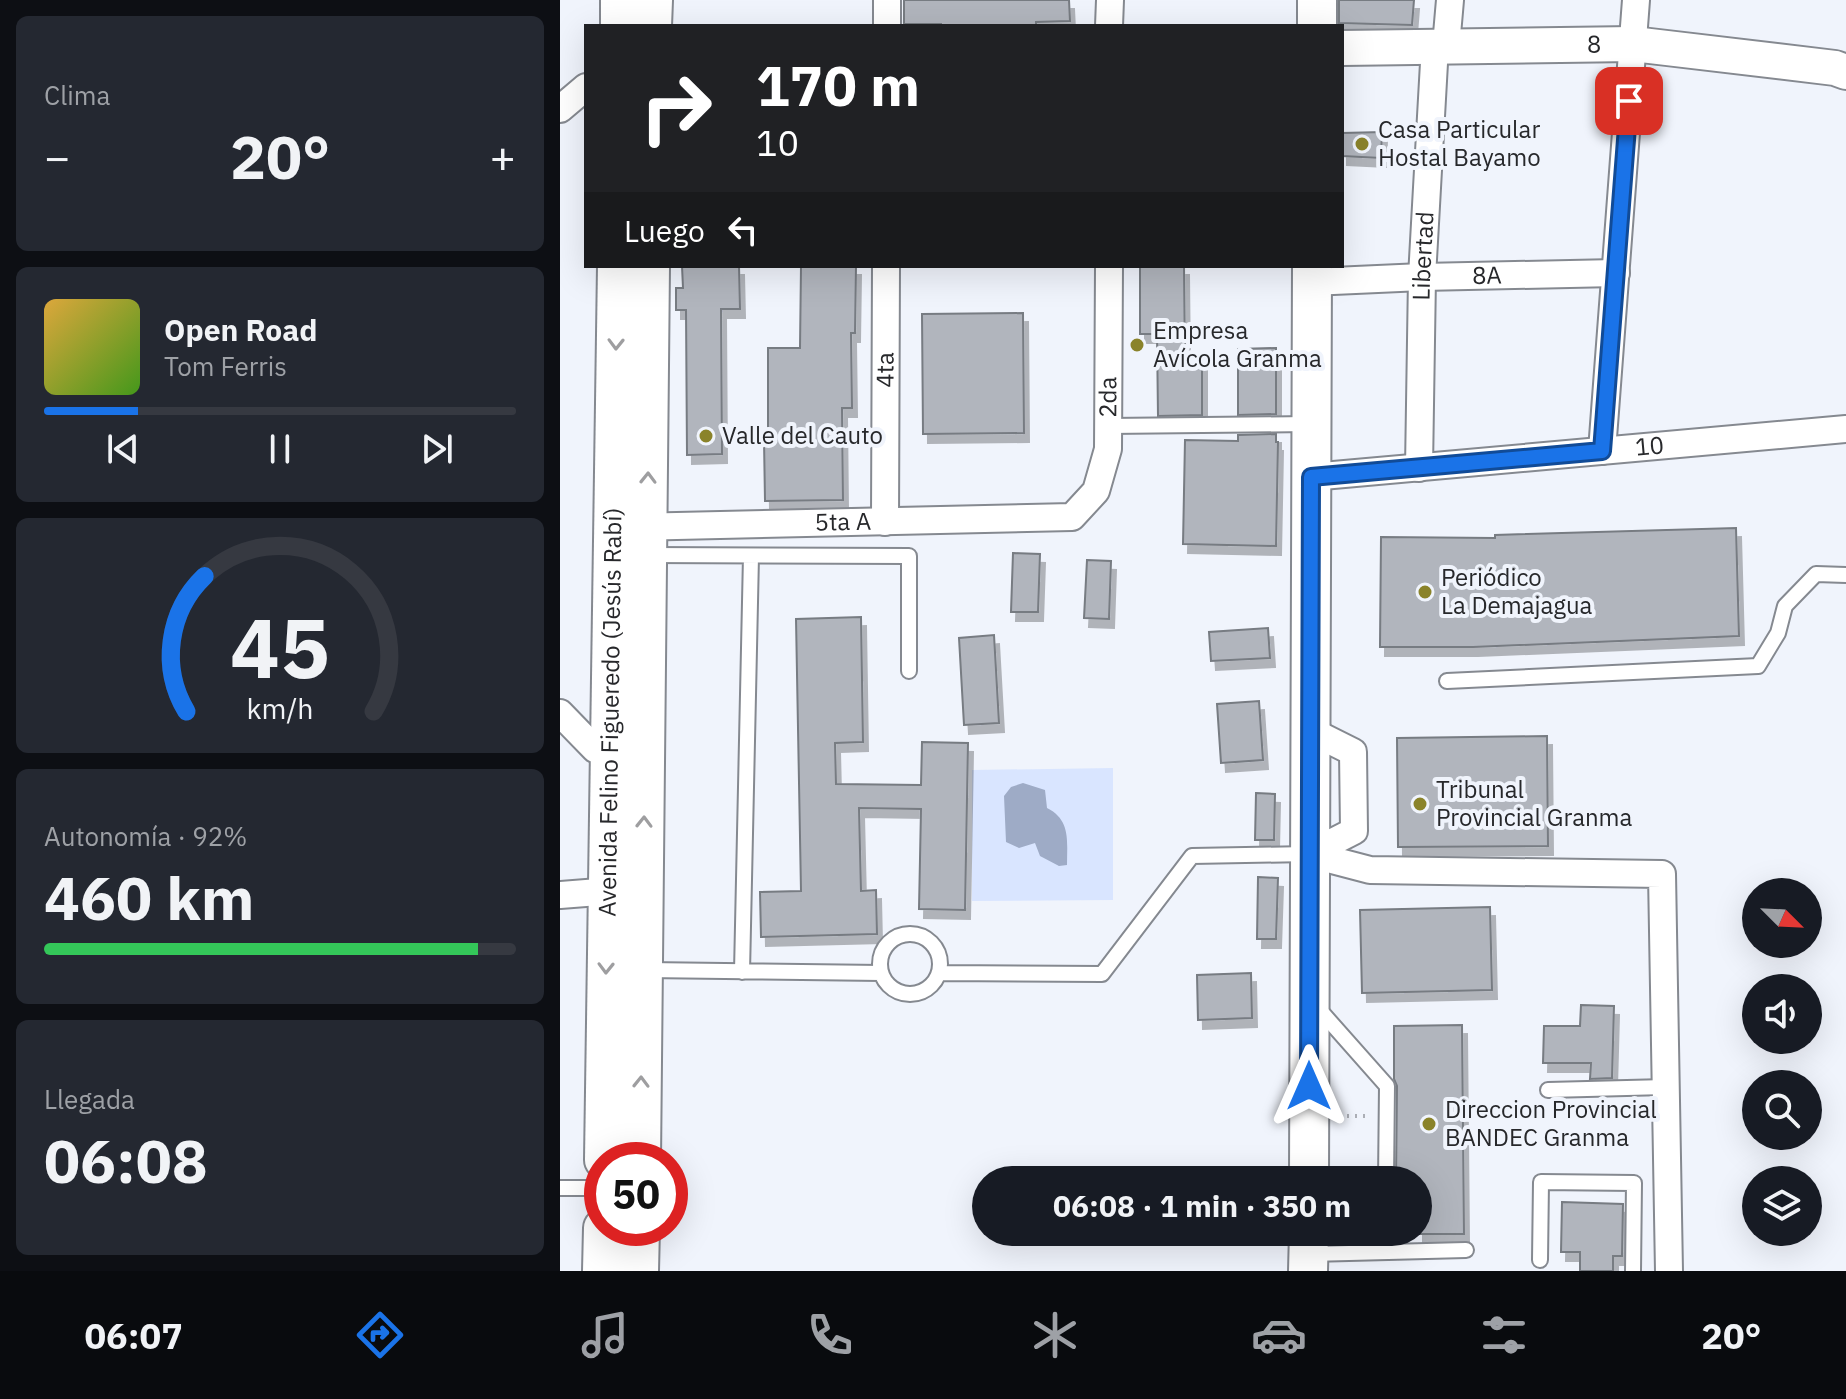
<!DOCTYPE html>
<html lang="es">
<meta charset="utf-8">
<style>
body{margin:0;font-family:"IBM Plex Sans",sans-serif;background:#242831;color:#f1f3f6;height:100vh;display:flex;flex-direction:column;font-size:30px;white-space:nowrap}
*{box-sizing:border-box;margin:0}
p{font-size:26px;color:#9ea1a6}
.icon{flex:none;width:44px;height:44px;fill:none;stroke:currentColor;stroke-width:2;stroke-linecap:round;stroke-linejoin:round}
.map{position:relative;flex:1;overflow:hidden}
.sheet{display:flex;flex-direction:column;gap:16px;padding:16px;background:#0d0f14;width:560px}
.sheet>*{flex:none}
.banner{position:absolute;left:24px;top:24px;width:760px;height:244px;border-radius:0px;box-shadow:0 8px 32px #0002;background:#202124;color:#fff;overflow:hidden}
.needle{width:52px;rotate:114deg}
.fabs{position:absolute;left:1182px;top:878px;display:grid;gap:16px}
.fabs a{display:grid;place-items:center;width:80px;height:80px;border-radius:50%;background:#171b24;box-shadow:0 8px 32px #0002;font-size:40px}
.speed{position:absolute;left:24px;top:1142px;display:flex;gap:16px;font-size:40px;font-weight:700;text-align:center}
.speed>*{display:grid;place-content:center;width:104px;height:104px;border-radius:50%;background:#171b24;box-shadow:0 8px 32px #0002;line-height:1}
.speed .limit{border:12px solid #d22;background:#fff;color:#111}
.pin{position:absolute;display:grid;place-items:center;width:68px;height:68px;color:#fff;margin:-34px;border-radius:16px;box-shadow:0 4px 12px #0006}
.me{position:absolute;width:88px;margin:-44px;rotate:0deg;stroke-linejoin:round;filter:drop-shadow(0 0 6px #0008)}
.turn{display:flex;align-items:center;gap:28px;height:168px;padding:0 40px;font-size:36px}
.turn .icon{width:104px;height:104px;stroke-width:2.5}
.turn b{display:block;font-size:56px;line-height:68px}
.then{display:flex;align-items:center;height:76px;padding:0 40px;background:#0003;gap:16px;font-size:30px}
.big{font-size:60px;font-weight:800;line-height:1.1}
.sheet .card{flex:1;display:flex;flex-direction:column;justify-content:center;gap:12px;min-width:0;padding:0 28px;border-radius:12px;background:#242831}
.sheet .dial{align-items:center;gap:0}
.dial svg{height:208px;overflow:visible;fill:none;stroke:#363941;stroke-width:7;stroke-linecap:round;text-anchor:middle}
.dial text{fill:#f1f3f6;stroke:none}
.song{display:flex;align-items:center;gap:24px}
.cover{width:96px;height:96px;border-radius:12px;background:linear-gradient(135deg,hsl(40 70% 55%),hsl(100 70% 35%))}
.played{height:8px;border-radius:4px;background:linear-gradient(90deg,#1a73e8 20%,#363941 20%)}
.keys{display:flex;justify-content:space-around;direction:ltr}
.heat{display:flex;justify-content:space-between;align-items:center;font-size:44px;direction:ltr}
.charge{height:12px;border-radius:6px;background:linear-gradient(90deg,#34c759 92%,#363941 0)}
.trip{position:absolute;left:412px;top:1166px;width:460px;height:80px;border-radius:40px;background:#171b24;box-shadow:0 8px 32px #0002;font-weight:800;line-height:80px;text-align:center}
.menu{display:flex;height:128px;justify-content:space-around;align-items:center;background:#090b0e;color:#9ea1a6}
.menu .icon{width:56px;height:56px}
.menu .on{color:#1a73e8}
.menu b{font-size:36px;color:#f1f3f6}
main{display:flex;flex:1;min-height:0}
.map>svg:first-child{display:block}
</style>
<main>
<section class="sheet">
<div class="card"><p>Clima</p>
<div class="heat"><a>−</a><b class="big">20°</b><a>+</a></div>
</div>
<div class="card">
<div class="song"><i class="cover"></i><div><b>Open Road</b><p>Tom Ferris</p></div></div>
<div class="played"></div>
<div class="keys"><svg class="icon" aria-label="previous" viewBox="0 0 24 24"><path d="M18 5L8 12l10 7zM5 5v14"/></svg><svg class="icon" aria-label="pause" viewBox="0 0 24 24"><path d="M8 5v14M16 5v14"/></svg><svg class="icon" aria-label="next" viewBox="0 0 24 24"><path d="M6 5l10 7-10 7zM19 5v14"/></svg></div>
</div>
<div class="card dial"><svg viewBox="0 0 100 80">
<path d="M14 69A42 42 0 1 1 86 69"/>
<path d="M14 69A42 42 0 0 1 21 17" stroke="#1a73e8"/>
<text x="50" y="56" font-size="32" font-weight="700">45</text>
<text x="50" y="72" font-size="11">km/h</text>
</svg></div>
<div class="card"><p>Autonomía · 92%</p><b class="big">460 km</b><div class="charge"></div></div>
<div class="card"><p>Llegada</p><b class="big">06:08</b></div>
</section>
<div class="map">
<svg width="1286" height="1271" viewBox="0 0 1286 1271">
<defs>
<filter id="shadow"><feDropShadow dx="5" dy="9" stdDeviation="0" flood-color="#0004"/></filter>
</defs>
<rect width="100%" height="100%" fill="#f0f4fc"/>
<path fill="#d9e5ff" d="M 553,768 L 553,900 L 412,901 L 412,770 Z"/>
<path fill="#9eabc6" d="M 463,783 L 485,790 L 487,808 C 511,820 507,841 507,865 L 499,866 L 480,856 L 475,843 L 459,848 L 446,842 L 444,796 L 451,787 Z"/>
<path fill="#b1b5bd" stroke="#777b82" stroke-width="2" filter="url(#shadow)" d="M 344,0 L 509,0 L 510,21 L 476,22 L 476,25 L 381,26 L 381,24 L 344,24 Z
M 779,0 L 854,0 L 852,25 L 779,23 Z
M 822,132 L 821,158 L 782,156 L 782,133 Z
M 122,266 L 179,266 L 180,309 L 161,309 L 162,454 L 127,455 L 126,310 L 116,310 L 116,288 L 123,288 Z
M 241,266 L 296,266 L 295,333 L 291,333 L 292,408 L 282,408 L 283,500 L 205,501 L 204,440 L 208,440 L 208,348 L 240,348 Z
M 580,266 L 624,266 L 625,362 L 642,361 L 642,415 L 598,416 L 597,334 L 580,334 Z
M 463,313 L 464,433 L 363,434 L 362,314 Z
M 716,348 L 716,414 L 678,415 L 678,349 Z
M 716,434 L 716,442 L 718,442 L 716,546 L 623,544 L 625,440 L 678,441 L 678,435 Z
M 1176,528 L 1179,636 L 913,647 L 820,647 L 821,537 L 935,538 L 935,535 Z
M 453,553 L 480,554 L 478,612 L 451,612 Z
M 527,560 L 551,561 L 549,619 L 524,618 Z
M 301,617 L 303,742 L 275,743 L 276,784 L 361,785 L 362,742 L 408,743 L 405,910 L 359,909 L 361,809 L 299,808 L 301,891 L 316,890 L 317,934 L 201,937 L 200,892 L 241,891 L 236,619 Z
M 708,628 L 710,658 L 651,661 L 649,632 Z
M 434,635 L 439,723 L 404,725 L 399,638 Z
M 699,701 L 703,760 L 661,763 L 657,704 Z
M 987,736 L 988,846 L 838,847 L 837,738 Z
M 696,793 L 715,794 L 714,840 L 695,840 Z
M 698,877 L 718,878 L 716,939 L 697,939 Z
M 930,907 L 932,990 L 802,993 L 800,910 Z
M 691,973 L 692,1018 L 638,1020 L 637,975 Z
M 1021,1005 L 1054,1006 L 1052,1078 L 1030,1079 L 1031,1063 L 983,1063 L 984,1026 L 1020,1026 Z
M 902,1025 L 904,1234 L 858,1234 L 858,1180 L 836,1180 L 837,1086 L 834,1079 L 834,1026 Z
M 1002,1202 L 1063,1204 L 1062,1256 L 1053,1256 L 1053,1271 L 1020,1271 L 1020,1252 L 1001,1252 Z"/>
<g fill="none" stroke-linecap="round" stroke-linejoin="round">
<defs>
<path id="service" d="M 549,426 L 748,424
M 87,555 L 349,556 L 349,671
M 887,681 L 1198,666 L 1218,633 L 1225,606 L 1256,574 L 1286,575
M320 964a30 30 0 1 1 60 0a30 30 0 1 1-60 0Z
M 86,970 L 321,973
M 182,972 L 191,556
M 379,973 L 542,974 L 632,856 L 748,854
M 757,1007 L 827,1086 L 826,1180
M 988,1090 L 1106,1087
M 0,1188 L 42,1188
M 825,1252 L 825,1232
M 750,1254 L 906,1250
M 980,1260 L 981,1182 L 1074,1183 L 1073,1271"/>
<g id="minor">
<path d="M 327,26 L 327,0"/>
<path d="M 549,26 L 550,0"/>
<path d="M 886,46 L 890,0"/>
<path d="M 0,109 L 26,87"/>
<path id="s1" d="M 751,282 L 862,277 L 1056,273"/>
<path d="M 1042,451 L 1076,0"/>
<path id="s2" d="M 859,468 L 862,277 L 875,45"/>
<path id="s3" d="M 751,477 L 1286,429"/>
<path id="s4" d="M 325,522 L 326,266"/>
<path id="s5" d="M 73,527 L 512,517 L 536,491 L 548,449 L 549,266"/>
<path d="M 0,713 L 35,749 L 50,748"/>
<path d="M 749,854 L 810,870 L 1102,874 L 1109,1271"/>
<path d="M 749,854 L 794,831 L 793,752 L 749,730"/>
<path d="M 0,895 L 64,890"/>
</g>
<g id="tertiary">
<path id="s6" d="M 782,48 L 1073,44 L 1275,68 L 1286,72"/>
</g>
<g id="secondary">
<path d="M 60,26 L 60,0"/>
<path d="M 92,26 L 93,0"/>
<path d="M 757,26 L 757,0"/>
<path id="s7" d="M 44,1160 L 57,266"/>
<path d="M 81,1160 L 90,266"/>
<path d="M 749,1180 L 752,266"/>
<path d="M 42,1271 L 43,1228"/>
<path d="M 79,1271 L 80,1228"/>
<path d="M 748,1271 L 749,1232"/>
</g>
</defs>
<use href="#service" stroke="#858990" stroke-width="18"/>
<use href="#minor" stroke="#858990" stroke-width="30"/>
<use href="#tertiary" stroke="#858990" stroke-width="38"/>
<use href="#secondary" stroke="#858990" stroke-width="42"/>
<path stroke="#acafb6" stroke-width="4" stroke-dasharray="2 6" stroke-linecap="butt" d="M 779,1116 L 811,1116"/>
<use href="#service" stroke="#fff" stroke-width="14"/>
<use href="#minor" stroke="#fff" stroke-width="26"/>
<use href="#tertiary" stroke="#fff" stroke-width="34"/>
<use href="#secondary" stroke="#fff" stroke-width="38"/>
</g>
<defs><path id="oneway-chevron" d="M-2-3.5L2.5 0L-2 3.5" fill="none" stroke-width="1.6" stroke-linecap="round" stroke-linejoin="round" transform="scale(2)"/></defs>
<g stroke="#9e9ea0">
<use href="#oneway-chevron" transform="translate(56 344) rotate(91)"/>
<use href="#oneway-chevron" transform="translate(88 478) rotate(-89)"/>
<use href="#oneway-chevron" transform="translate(84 822) rotate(-89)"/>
<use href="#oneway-chevron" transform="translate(46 968) rotate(91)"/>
<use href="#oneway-chevron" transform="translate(81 1082) rotate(-89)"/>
</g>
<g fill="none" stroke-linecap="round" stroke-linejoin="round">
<defs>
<path id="route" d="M 749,1086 L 751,477 L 1042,451 L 1069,101"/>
</defs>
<use href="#route" stroke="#114b97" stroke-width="20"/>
<use href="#route" stroke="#1a73e8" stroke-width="14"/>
</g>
<g fill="#8a832a" stroke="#f0f4fc" stroke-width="3">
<circle cx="802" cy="144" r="8"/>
<circle cx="577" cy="345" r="8"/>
<circle cx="146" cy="436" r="8"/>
<circle cx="865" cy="592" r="8"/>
<circle cx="860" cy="804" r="8"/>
<circle cx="869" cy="1124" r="8"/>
</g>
<g text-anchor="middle" stroke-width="8" stroke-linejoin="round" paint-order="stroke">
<g font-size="24" fill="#27282b" stroke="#f0f4fc">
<text dy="8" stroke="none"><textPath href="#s6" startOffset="252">8</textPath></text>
<text dy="8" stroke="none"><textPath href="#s2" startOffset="212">Libertad</textPath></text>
<text dy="8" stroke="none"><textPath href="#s1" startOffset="176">8A</textPath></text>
<text dy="8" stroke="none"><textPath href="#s4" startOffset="152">4ta</textPath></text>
<text dy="8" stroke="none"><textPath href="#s5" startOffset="570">2da</textPath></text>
<text dy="8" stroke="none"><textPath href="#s3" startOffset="340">10</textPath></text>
<text dy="8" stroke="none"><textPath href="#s5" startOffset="210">5ta A</textPath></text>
<text dy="8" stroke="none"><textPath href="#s7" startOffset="448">Avenida Felino Figueredo (Jesús Rabí)</textPath></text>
</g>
<g font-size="24" fill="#27282b" stroke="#f0f4fc" text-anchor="start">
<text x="818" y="138">Casa Particular<tspan x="818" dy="28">Hostal Bayamo</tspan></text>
<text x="593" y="339">Empresa<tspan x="593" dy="28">Avícola Granma</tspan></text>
<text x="162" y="444">Valle del Cauto</text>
<text x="881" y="586">Periódico<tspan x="881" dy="28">La Demajagua</tspan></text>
<text x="876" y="798">Tribunal<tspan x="876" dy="28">Provincial Granma</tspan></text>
<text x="885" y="1118">Direccion Provincial<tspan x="885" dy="28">BANDEC Granma</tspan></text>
</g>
</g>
</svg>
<div class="fabs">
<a><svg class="needle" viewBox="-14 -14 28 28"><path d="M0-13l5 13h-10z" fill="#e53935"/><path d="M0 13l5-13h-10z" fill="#9ea1a6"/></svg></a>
<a><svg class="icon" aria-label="sound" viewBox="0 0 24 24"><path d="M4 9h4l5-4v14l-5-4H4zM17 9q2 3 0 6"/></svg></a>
<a><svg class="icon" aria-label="search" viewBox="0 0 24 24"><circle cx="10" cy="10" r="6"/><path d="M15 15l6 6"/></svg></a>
<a><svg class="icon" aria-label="layers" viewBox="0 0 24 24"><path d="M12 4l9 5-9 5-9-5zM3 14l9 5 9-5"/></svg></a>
</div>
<div class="speed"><div class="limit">50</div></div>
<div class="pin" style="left:1069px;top:101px;background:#d93025"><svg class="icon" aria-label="arrive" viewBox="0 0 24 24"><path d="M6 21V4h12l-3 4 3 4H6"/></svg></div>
<svg class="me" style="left:749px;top:1086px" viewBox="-20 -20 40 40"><path d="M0-17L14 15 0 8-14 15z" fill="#1a73e8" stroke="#fff" stroke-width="4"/></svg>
<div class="trip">06:08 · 1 min · 350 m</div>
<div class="banner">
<div class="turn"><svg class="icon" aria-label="right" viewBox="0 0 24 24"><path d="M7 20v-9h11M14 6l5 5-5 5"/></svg><div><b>170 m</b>10</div></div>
<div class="then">Luego<svg class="icon" aria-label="left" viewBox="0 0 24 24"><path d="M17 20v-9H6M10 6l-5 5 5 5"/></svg></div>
</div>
</div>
</main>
<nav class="menu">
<b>06:07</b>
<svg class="icon on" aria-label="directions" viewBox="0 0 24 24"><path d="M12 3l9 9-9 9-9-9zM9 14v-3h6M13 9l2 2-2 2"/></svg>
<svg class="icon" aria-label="music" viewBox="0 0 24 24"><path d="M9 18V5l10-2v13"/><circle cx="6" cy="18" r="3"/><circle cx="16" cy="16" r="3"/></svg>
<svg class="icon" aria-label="phone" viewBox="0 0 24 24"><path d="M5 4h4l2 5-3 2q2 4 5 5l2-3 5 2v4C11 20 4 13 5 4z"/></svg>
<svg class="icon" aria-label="climate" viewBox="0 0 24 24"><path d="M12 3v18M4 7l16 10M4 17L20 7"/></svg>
<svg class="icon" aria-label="car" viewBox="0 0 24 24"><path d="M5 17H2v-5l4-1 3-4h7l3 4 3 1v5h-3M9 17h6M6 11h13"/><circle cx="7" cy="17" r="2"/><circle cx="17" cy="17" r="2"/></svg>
<svg class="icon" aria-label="filters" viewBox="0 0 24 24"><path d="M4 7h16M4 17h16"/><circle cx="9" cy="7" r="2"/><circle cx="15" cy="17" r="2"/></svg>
<b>20°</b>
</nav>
